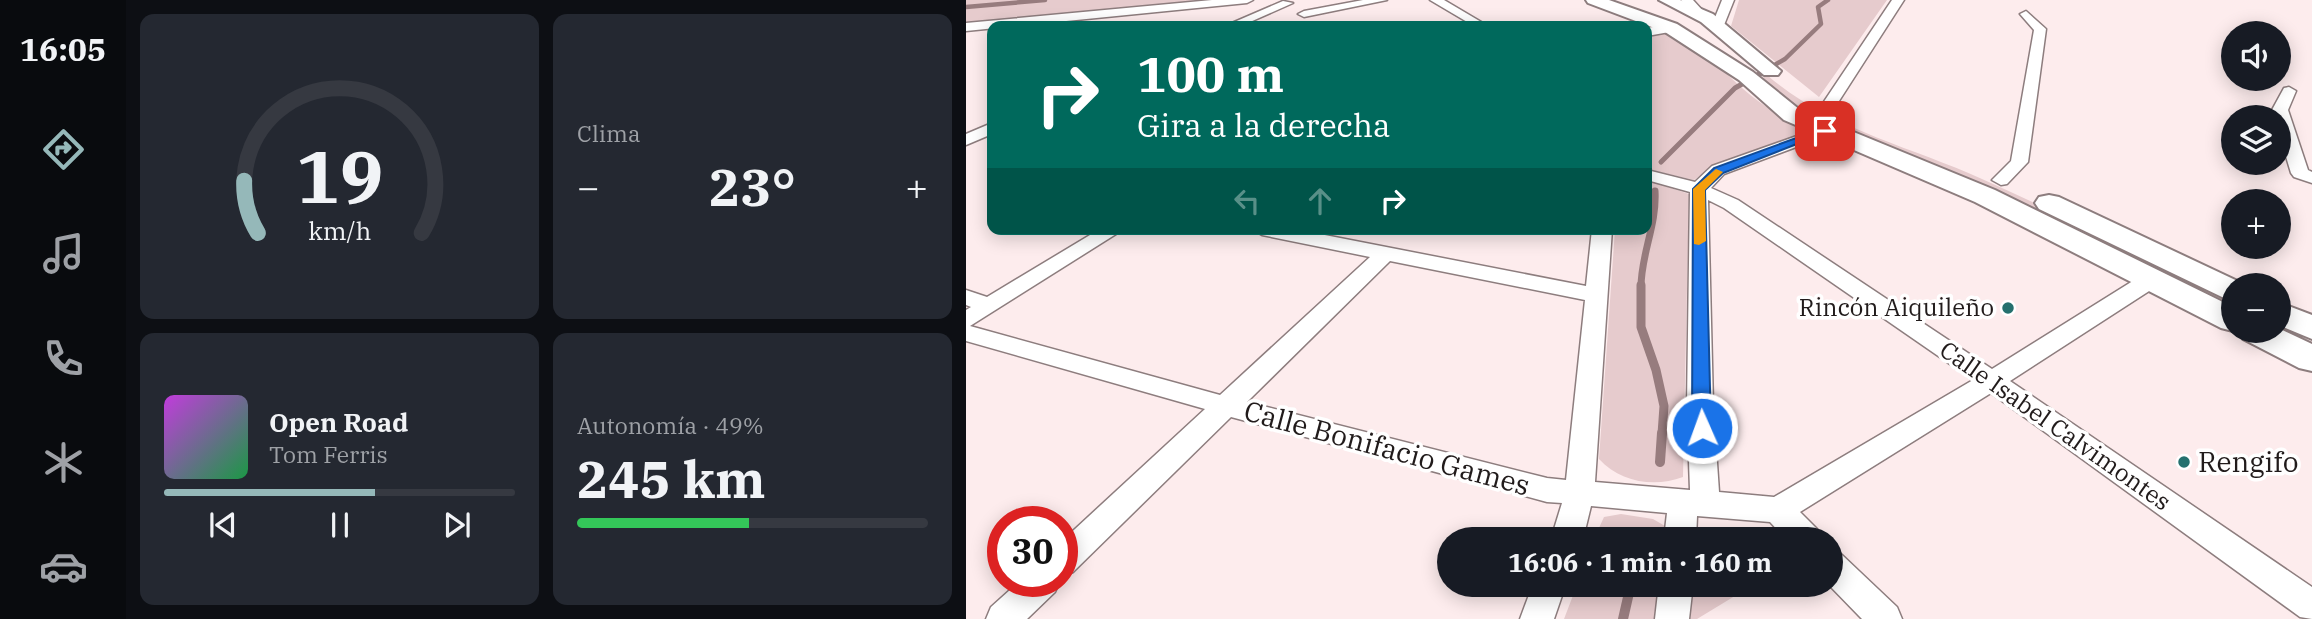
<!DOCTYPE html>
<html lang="es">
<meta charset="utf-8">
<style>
body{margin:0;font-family:"IBM Plex Serif",serif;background:#242831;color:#f1f3f6;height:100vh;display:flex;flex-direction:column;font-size:26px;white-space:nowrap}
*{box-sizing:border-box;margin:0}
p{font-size:23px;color:#9ea1a6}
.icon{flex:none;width:38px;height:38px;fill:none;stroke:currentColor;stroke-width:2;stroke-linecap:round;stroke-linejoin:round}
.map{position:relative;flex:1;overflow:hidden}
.sheet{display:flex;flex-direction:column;gap:14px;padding:14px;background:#0d0f14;width:840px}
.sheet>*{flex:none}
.top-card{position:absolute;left:21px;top:21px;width:665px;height:214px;border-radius:14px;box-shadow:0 4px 18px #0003;background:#00695c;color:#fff;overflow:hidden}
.controls{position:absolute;left:1255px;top:21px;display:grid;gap:14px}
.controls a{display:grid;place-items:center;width:70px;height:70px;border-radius:50%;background:#171b24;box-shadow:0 4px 18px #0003;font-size:35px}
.speed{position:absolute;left:21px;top:506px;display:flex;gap:14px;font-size:35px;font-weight:700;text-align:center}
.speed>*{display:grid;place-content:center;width:91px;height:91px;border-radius:50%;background:#171b24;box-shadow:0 4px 18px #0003;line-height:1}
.speed .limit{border:10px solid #d22;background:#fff;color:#111}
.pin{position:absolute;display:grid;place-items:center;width:60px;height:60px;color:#fff;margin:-30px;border-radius:14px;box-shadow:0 4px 10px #0006}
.me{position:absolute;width:77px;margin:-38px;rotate:358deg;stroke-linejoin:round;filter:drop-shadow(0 0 5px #0008)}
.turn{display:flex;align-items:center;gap:24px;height:147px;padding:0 35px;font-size:32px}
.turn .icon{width:91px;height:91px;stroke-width:2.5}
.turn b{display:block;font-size:49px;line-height:60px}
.lanes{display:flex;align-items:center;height:66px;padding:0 35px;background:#0003;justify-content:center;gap:35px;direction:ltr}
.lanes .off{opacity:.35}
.big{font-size:52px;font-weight:700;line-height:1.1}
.sheet .widget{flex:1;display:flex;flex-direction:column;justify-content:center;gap:10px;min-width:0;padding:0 24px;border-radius:14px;background:#242831}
.sheet .dial{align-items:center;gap:0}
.dial svg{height:182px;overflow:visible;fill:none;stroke:#363941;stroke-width:7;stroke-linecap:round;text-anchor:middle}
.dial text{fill:#f1f3f6;stroke:none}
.song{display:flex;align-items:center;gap:21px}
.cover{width:84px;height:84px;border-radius:10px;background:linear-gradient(135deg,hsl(290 70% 55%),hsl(140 70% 35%))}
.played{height:7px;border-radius:4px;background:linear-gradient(90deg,#95b8b9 60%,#363941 60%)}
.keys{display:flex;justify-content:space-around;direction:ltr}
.heat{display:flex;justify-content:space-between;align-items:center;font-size:38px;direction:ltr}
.charge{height:10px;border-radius:5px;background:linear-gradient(90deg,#34c759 49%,#363941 0)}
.sheet .tiles{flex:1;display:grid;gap:14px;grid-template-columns:repeat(2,1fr)}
.trip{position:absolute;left:471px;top:527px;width:406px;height:70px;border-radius:35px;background:#171b24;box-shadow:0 4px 18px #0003;font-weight:700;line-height:70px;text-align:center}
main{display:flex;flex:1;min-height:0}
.tabs{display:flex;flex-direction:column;width:126px;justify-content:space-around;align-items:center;background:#090b0e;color:#9ea1a6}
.tabs .icon{width:49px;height:49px}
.tabs .selected{color:#95b8b9}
.tabs b{font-size:32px;color:#f1f3f6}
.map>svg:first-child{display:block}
</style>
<main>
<nav class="tabs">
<b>16:05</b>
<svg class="icon selected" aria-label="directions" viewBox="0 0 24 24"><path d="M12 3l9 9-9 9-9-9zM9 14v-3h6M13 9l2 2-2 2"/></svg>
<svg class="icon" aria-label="music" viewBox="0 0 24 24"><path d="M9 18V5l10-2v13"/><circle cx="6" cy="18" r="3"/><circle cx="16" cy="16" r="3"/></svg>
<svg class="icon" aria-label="phone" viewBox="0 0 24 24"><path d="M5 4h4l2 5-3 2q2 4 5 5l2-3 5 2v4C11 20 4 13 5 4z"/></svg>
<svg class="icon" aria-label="climate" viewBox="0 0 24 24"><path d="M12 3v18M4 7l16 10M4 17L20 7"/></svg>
<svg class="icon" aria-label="car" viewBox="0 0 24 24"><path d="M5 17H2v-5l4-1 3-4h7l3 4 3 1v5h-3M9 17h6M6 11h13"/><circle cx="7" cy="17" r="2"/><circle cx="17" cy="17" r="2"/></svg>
</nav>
<section class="sheet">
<div class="tiles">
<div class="widget dial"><svg viewBox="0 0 100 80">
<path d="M14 69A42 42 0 1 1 86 69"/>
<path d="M14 69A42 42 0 0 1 8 46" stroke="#95b8b9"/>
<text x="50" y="56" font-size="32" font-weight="700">19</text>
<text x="50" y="72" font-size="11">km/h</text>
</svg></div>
<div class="widget"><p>Clima</p>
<div class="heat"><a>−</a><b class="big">23°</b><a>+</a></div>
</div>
<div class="widget">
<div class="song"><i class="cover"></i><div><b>Open Road</b><p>Tom Ferris</p></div></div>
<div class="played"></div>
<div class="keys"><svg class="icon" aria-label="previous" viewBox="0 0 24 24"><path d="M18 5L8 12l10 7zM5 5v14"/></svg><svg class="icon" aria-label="pause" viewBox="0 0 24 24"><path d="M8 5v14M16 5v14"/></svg><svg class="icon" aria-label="next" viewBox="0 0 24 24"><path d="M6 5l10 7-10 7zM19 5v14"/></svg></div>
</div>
<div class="widget"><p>Autonomía · 49%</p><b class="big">245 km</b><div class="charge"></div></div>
</div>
</section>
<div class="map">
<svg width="1346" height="619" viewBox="0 0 1346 619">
<rect width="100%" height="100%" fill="#fdeced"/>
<path fill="#e6cbcd" d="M 0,0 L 243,0 L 0,24 Z
M 773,0 L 921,0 L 853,97 L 765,26 Z
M 691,32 C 726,33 751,66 776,88 C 796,106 820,120 845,131 L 745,167 L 728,180 L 681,169 L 681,34 Z
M 801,75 C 863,129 943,146 1016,179 C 1101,217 1184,259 1267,299 L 1267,310 L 823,105 L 794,80 Z
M 681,180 L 723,194 L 717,477 C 688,488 654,482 633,459 L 649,229 L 681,229 Z
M 655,514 L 687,519 L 699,526 L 698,539 L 628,539 L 638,517 Z
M 611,585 L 693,585 L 689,619 L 598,619 Z
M 727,585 L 787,585 L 731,619 L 724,619 Z"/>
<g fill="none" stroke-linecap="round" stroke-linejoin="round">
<path stroke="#977c7e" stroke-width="4.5" d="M 0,7 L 79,0
M 791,75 L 819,59 L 855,24 L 852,7 L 862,0"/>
<path stroke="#977c7e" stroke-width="5" d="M 695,162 L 769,88 L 794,74"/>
<path stroke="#977c7e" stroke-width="7" d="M 675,287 C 675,254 691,225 689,191"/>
<path stroke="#977c7e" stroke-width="9" d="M 675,285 L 675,327 L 690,370 L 698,406 L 696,434"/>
<path stroke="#977c7e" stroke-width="10" d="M 694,462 L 696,433
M 676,539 L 678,532
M 657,619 L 665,584"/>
<defs>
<path id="street" d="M 246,0 L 287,0 L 281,3 L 0,31 L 0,23 Z
M 397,0 L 421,0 L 338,17 L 332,14 L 338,11 Z
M 464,0 L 478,0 L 522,26 L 508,26 Z
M 715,0 L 727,0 L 737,11 L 727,13 Z
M 756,0 L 768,0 L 758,25 L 752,29 L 746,25 Z
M 926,0 L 938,0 L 864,115 L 854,115 L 851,112 Z
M 317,1 L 327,3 L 275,26 L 259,26 Z
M 1060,11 L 1080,29 L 1062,162 L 1041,184 L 1035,185 L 1026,180 L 1045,161 L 1068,30 L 1054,14 Z
M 705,24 L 709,25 L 709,31 L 681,36 L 681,28 Z
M 1323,87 L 1330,91 L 1322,110 L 1342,170 L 1346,172 L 1346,183 L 1328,177 L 1325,173 L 1312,130 L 1312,117 L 1309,117 L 1306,110 L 1318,88 Z
M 26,123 L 26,134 L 0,145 L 0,134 Z
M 859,126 L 865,128 L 867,131 L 865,134 L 758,174 L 745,188 L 772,200 L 1026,369 L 1178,274 L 1194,274 L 1197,279 L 1194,284 L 1044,381 L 1346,587 L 1346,619 L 1334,617 L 1025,393 L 834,512 L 851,529 L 856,539 L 820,539 L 804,522 L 731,516 L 730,539 L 698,539 L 701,513 L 625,506 L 617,539 L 585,539 L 596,503 L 581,502 L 265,417 L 107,572 L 96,576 L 96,541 L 239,409 L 0,341 L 0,310 L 5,307 L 0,305 L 0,290 L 21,297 L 134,229 L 158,229 L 4,326 L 254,395 L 404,257 L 296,235 L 286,229 L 328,229 L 620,286 L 626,229 L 646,229 L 629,482 L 724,490 L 721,404 L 724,192 L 681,180 L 681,170 L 729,182 L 746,166 ZM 742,200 L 758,208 L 1007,380 L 808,497 L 753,492 L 747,404 ZM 424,261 L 619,300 L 600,480 L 581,478 L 281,402 Z
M 864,550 L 875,554 L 931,607 L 936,619 L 896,619 L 862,584 Z
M 54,581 L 94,581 L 89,592 L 61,619 L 20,619 L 25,607 Z
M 567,584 L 600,584 L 588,619 L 554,619 Z
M 693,584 L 727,584 L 723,619 L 689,619 Z"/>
<path id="secondary" d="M 620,0 L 643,0 L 711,24 L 787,72 L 834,110 L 1029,190 L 1267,307 L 1267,331 L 1255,328 L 1009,202 L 818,120 L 773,80 L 699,32 L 622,3 Z
M 693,0 L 714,0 L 747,14 L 815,71 L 812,75 L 798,75 L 735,22 Z
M 1083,195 L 1093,197 L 1280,285 L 1267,285 L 1267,300 L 1256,297 L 1073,209 L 1069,203 L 1073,197 Z
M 1312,302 L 1346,315 L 1346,339 L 1312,325 Z
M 1312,328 L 1346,344 L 1346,371 L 1333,368 L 1277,339 L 1272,331 L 1312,331 Z"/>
</defs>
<use href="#street" stroke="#8d7d7e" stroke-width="3"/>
<use href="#secondary" stroke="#8d7d7e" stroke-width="4"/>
<use href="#street" fill="#fff" fill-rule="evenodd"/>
<use href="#secondary" fill="#fff" fill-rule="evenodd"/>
</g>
<path fill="#1a73e8" stroke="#114b97" stroke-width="2" d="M 855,129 L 864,131 L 757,173 L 739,190 L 745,428 L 742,433 L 736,435 L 729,433 L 726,428 L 727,189 L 748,168 Z"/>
<path fill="#f59e0b" d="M 750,169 L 757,172 L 739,190 L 740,241 L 733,245 L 728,244 L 727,189 Z"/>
<g fill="#25706e" stroke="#fff" stroke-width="2.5">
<circle cx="1042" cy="308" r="7"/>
<circle cx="1218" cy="462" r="7"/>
</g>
<g text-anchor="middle" stroke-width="7" stroke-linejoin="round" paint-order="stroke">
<g font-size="24" fill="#211b1b" stroke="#fff" text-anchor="end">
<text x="1028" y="316">Rincón Aiquileño</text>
</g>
<g font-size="24" fill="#211b1b" stroke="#fff">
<text transform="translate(1089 426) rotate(35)" y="8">Calle Isabel Calvimontes</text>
</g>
<g font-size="28" fill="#211b1b" stroke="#fff">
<text transform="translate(421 448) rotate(15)" y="10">Calle Bonifacio Games</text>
</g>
<g font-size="28" fill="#211b1b" stroke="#fff" text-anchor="start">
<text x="1232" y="472">Rengifo</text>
</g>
</g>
</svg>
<div class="controls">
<a><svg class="icon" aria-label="sound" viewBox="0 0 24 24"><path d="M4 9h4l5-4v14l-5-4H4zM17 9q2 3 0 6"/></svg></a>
<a><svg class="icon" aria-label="layers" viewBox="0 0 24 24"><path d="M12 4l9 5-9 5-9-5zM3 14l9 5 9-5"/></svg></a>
<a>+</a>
<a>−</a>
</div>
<div class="speed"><div class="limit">30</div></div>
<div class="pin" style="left:859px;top:131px;background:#d93025"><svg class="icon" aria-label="arrive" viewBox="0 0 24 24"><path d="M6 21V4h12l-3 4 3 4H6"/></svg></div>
<svg class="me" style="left:736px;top:428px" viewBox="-20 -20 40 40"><circle r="17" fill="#1a73e8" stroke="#fff" stroke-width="3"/><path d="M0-11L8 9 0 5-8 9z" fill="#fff"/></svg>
<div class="trip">16:06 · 1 min · 160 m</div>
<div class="top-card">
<div class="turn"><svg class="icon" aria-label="right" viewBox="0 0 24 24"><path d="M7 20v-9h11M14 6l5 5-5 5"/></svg><div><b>100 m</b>Gira a la derecha</div></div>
<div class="lanes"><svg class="icon off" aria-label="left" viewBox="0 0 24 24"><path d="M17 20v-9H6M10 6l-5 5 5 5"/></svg><svg class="icon off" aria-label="ahead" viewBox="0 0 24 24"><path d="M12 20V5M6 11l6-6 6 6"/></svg><svg class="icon" aria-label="right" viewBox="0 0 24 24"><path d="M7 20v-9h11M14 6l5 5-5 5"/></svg></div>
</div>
</div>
</main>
